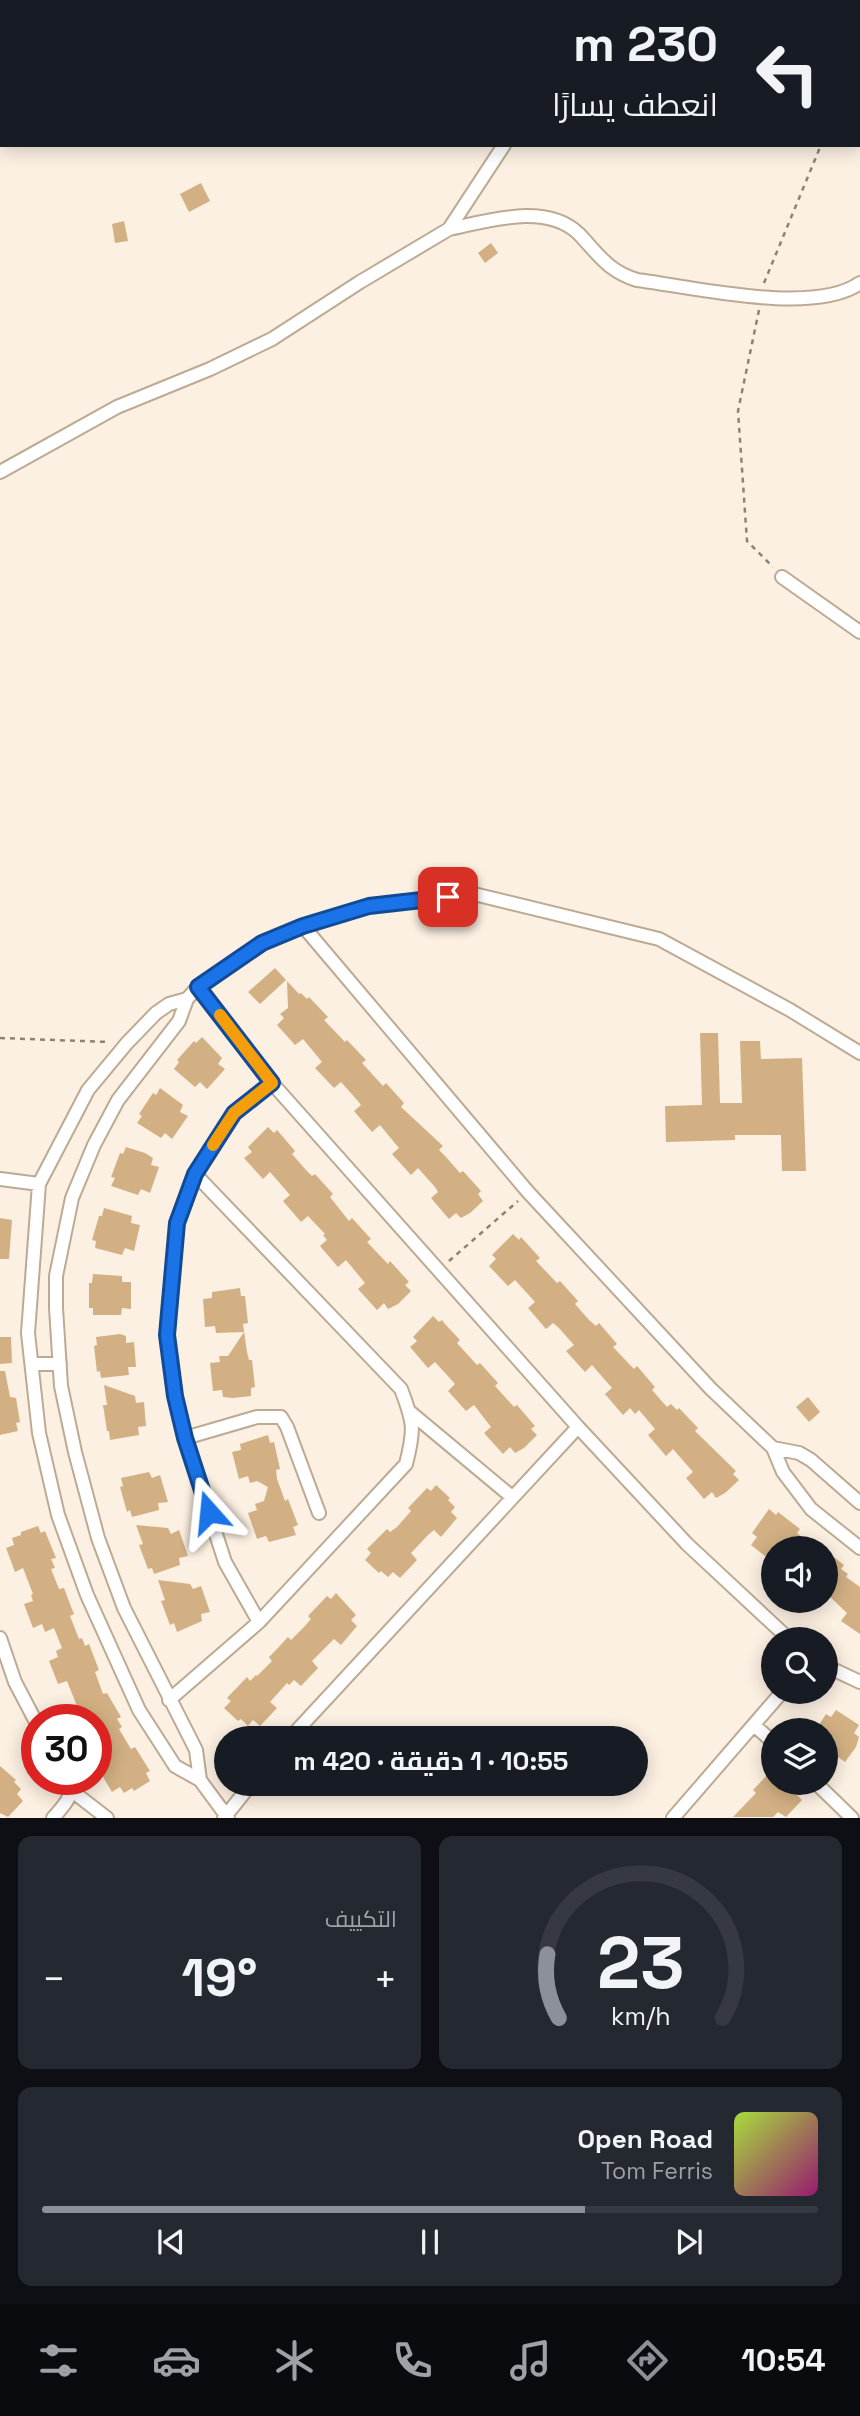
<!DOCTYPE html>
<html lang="ar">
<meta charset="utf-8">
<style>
body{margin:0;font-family:"Space Grotesk",Cairo,sans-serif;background:#242831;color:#f1f3f6;direction:rtl;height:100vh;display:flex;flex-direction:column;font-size:26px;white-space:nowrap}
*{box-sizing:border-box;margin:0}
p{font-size:23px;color:#9ea1a6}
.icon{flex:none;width:38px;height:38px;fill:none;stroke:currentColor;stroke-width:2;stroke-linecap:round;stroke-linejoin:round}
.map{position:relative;height:1818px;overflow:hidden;direction:ltr}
.details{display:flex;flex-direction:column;gap:18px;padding:18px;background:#0d0f14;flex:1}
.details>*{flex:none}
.banner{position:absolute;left:0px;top:0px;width:861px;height:147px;box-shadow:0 4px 18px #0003;direction:rtl;background:#171b24;color:#f1f3f6;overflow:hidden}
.fabs{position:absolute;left:761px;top:1536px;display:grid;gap:14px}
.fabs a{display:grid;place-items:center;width:77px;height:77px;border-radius:50%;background:#171b24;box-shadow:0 4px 18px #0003;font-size:35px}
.speed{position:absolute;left:21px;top:1704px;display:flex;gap:14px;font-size:35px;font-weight:700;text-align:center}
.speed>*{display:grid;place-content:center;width:91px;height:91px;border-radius:50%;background:#171b24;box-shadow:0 4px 18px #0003;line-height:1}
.speed .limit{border:10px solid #d22;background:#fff;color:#111}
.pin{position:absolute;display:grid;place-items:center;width:60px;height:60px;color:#fff;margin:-30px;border-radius:14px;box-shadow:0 4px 10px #0006}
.me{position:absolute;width:77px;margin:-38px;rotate:342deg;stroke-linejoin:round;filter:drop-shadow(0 0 5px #0008)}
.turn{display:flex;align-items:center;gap:24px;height:147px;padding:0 28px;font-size:32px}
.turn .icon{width:91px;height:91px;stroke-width:2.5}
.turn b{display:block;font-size:49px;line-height:60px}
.big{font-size:52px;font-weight:700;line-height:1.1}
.details .widget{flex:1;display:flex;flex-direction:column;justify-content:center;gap:10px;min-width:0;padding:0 24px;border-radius:14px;background:#242831}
.details .dial{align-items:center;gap:0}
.dial svg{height:182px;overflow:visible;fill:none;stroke:#363941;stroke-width:7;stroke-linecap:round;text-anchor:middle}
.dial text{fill:#f1f3f6;stroke:none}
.song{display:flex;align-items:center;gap:21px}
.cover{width:84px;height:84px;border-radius:10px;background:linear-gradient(135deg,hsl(80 70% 55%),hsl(320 70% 35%))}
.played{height:7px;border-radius:4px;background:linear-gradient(90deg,#8c9099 70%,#363941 70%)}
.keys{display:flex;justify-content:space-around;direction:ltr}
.heat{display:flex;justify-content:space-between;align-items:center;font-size:38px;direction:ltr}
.details .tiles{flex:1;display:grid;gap:18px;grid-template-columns:1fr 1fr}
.widget:last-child{grid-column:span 2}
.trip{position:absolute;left:214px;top:1726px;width:434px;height:70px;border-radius:35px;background:#171b24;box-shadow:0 4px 18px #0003;font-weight:700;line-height:70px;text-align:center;direction:rtl}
.menu{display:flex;height:112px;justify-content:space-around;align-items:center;background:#090b0e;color:#9ea1a6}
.menu .icon{width:49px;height:49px}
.menu .on{color:#8c9099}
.menu b{font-size:32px;color:#f1f3f6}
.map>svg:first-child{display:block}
</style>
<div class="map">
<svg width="860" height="1818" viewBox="0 0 860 1818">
<rect width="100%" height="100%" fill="#fcf0e2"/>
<path fill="#d2b083" d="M 201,183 L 210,201 L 189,212 L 180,194 Z
M 124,221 L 128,241 L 115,243 L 112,224 Z
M 491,243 L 498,253 L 485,263 L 478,253 Z
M 275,968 L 286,980 L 260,1004 L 248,992 Z
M 287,981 L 299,994 L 301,993 L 307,999 L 309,997 L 328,1017 L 324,1020 L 345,1042 L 347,1040 L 366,1060 L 362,1063 L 383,1086 L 386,1083 L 404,1103 L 401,1107 L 443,1146 L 439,1150 L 445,1156 L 460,1173 L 463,1171 L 481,1191 L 478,1194 L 483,1201 L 470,1213 L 461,1218 L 456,1213 L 449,1219 L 431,1198 L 438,1192 L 435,1187 L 418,1168 L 411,1175 L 392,1154 L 399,1148 L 389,1136 L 380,1125 L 372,1132 L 354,1111 L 361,1105 L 357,1100 L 341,1082 L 334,1088 L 315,1068 L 322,1062 L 303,1039 L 295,1045 L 277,1025 L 284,1018 L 280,1014 L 288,1008 Z
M 700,1033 L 718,1033 L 720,1103 L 742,1103 L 740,1041 L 760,1041 L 761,1059 L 802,1058 L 806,1171 L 782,1171 L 781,1135 L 735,1135 L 735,1140 L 666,1142 L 665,1106 L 702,1105 Z
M 202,1037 L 222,1058 L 218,1064 L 225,1069 L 207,1089 L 200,1082 L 195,1087 L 174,1069 L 179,1062 L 177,1060 L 194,1041 L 196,1043 Z
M 160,1088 L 183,1105 L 180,1112 L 188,1116 L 172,1139 L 165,1133 L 161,1138 L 137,1123 L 142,1116 L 139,1114 L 153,1093 L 156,1095 Z
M 268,1127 L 274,1133 L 277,1130 L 295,1151 L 292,1154 L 306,1170 L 312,1176 L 315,1174 L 333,1194 L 330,1197 L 349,1221 L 352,1218 L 371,1239 L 367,1242 L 388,1264 L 390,1261 L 409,1282 L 405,1285 L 411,1291 L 398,1304 L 388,1309 L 384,1303 L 377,1310 L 358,1289 L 365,1283 L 346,1260 L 338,1267 L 320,1246 L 327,1240 L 323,1235 L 325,1234 L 308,1216 L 301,1222 L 283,1201 L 290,1195 L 270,1172 L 263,1179 L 244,1158 L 252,1152 L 248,1147 Z
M 126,1147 L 145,1153 L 153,1158 L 151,1165 L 159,1167 L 150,1193 L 141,1189 L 138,1195 L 111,1186 L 115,1178 L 111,1177 L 120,1153 L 123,1154 Z
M 104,1208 L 132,1216 L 131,1223 L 140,1225 L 134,1251 L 125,1248 L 122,1255 L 95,1248 L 96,1241 L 92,1240 L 99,1216 L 102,1216 Z
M 0,1218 L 12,1220 L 9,1259 L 0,1259 Z
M 513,1234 L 519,1240 L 521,1237 L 540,1258 L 536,1261 L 557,1283 L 560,1281 L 578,1301 L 575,1304 L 589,1320 L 596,1326 L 599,1323 L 617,1344 L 613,1347 L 634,1369 L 637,1366 L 655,1387 L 652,1390 L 667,1407 L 671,1404 L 677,1410 L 679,1408 L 698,1428 L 695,1431 L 736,1471 L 733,1474 L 739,1480 L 725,1493 L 716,1498 L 712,1492 L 704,1499 L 686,1478 L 693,1472 L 673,1449 L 666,1456 L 648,1435 L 655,1429 L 639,1410 L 635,1414 L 630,1408 L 623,1415 L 605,1394 L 612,1388 L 592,1365 L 585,1372 L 566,1351 L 574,1345 L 558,1327 L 553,1323 L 546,1329 L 528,1308 L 535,1302 L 515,1280 L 508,1286 L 489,1266 L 496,1259 L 492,1255 Z
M 93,1274 L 122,1276 L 122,1282 L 131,1282 L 131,1309 L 122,1308 L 121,1315 L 93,1315 L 93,1308 L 89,1308 L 89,1283 L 92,1283 Z
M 240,1288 L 241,1296 L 245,1296 L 248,1323 L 243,1324 L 247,1352 L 249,1360 L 252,1360 L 255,1387 L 251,1388 L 251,1396 L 233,1398 L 223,1397 L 222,1390 L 213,1391 L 210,1363 L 220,1362 L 219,1356 L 228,1356 L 244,1332 L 216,1333 L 215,1326 L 205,1327 L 203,1299 L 212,1298 L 212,1292 Z
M 433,1316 L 439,1322 L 442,1320 L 445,1324 L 460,1340 L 457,1343 L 477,1365 L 480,1363 L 498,1383 L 495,1386 L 514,1407 L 517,1405 L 535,1426 L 531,1429 L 537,1435 L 524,1448 L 515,1453 L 510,1447 L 503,1454 L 484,1433 L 491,1427 L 474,1405 L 466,1411 L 448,1391 L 455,1384 L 446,1374 L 435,1362 L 428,1368 L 410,1347 L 417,1341 L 413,1337 Z
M 120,1334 L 126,1336 L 126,1343 L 134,1342 L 136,1367 L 128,1367 L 129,1375 L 101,1378 L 100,1371 L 97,1372 L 94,1346 L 97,1345 L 96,1337 Z
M 0,1337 L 11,1337 L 12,1363 L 0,1364 Z
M 0,1371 L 5,1371 L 10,1397 L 16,1398 L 20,1422 L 16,1423 L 18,1431 L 0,1435 Z
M 104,1385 L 135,1396 L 136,1403 L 144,1402 L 146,1426 L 138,1427 L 139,1435 L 110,1440 L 109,1431 L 107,1431 L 103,1405 L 107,1405 Z
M 808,1397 L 820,1412 L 809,1422 L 796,1407 Z
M 268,1435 L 270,1443 L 274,1442 L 280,1469 L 276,1470 L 277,1479 L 285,1501 L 288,1499 L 298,1525 L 293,1527 L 296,1535 L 269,1542 L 266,1536 L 257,1539 L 248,1513 L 257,1510 L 255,1504 L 264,1501 L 268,1487 L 257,1481 L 250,1483 L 248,1476 L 239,1479 L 232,1452 L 241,1450 L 240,1444 Z
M 149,1472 L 152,1478 L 160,1475 L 168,1502 L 158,1503 L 159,1510 L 132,1517 L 130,1510 L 127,1512 L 120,1487 L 123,1486 L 121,1478 Z
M 436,1485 L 450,1498 L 448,1500 L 455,1507 L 451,1512 L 457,1518 L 441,1537 L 434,1530 L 428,1535 L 411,1553 L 417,1560 L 400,1578 L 393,1572 L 388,1577 L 381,1571 L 379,1573 L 365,1560 L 371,1553 L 367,1549 L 387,1529 L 390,1532 L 397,1527 L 411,1511 L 408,1508 L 427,1488 L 431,1491 Z
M 769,1509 L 776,1515 L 778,1512 L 800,1529 L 797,1533 L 816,1549 L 774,1549 L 774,1563 L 751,1545 L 757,1537 L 752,1533 Z
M 136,1525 L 168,1528 L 171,1534 L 179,1530 L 188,1556 L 179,1558 L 180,1565 L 154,1574 L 152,1568 L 148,1569 L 139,1545 L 143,1544 Z
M 38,1526 L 41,1533 L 45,1531 L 56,1558 L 51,1559 L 55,1568 L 51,1569 L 59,1589 L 64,1588 L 70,1604 L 74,1614 L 70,1616 L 79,1639 L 82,1638 L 85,1646 L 89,1644 L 99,1670 L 95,1672 L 103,1694 L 107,1693 L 121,1717 L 117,1719 L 122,1727 L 119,1729 L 131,1749 L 135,1747 L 150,1771 L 146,1773 L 150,1781 L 134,1791 L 132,1788 L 124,1793 L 120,1787 L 112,1792 L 99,1770 L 107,1765 L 103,1759 L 112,1754 L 101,1736 L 96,1739 L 96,1720 L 64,1720 L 79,1711 L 67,1681 L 58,1684 L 49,1661 L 58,1657 L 56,1651 L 62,1648 L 54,1628 L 45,1632 L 42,1624 L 33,1628 L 24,1604 L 33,1601 L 31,1595 L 33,1594 L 23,1568 L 15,1572 L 6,1548 L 14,1545 L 12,1538 L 21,1535 L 21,1532 Z
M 826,1551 L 844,1565 L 841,1569 L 848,1574 L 846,1577 L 860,1587 L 860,1634 L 841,1621 L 847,1613 L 826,1593 Z
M 158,1580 L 190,1584 L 193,1589 L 201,1586 L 210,1612 L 201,1614 L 202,1621 L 177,1632 L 174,1623 L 170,1625 L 161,1601 L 165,1600 Z
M 336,1593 L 356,1615 L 351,1620 L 357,1626 L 341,1645 L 334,1639 L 312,1661 L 318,1668 L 301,1686 L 294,1680 L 289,1685 L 287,1683 L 270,1702 L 277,1708 L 260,1726 L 253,1720 L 248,1726 L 241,1719 L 238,1721 L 224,1708 L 231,1701 L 227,1698 L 247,1677 L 250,1681 L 256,1675 L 257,1676 L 272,1661 L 269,1657 L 276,1650 L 288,1637 L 291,1640 L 304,1627 L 311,1619 L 308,1616 L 327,1596 L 331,1599 Z
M 836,1710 L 859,1725 L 854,1733 L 859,1737 L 856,1747 L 845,1762 L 838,1757 L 835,1761 L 826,1754 L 826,1731 L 815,1731 L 826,1714 L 831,1717 Z
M 0,1766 L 16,1780 L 14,1782 L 21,1789 L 17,1794 L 23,1801 L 8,1817 L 0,1813 Z
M 774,1768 L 774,1783 L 795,1783 L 800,1789 L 796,1794 L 802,1800 L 786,1817 L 778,1812 L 773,1817 L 733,1817 L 756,1793 L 753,1790 Z"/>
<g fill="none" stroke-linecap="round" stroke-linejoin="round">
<defs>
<path id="street" d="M 569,2 L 570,0
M 449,229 C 488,221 546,202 579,234 C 599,255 608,271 637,280 C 693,287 814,316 860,283
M 0,472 L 117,407 L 210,369 L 272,339 L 360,282 L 449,229 L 504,145
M 782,577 L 860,632
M 303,926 L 528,1192 L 711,1389 L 773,1448 L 783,1472 L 811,1509 L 860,1548
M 198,987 L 272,1083 L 578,1427 L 687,1544 L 790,1640
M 187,999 L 179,1021 L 118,1100 L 94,1145 L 72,1198 L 56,1276 L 56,1308 L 61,1386 L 75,1452 L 98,1538 L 124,1608 L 196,1750 L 200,1780
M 0,1179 L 39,1184
M 32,1364 L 60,1364
M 410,1412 L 512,1497
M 185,1438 L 257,1417 L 281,1417 L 287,1427 L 319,1513
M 773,1448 L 799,1453 L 811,1460 L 860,1503
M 259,1622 L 225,1562 L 185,1438 L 175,1397 L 167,1335 L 177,1223 L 195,1174 L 234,1113 L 272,1083
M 0,1638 L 15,1682 L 37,1724
M 826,1666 L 860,1682
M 169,1700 L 259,1622 L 406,1464 C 415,1429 414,1423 401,1389 L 195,1174
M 754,1725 L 774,1743
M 290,1738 L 578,1427
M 816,1783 L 852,1818
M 72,1791 L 107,1818
M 53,1818 C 64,1805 74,1797 69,1780
M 224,1818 L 252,1783
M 228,1818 L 200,1780 L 175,1766 L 139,1710 L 87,1595 L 58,1515 L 39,1433 L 28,1333 L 39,1184 L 88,1090 L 127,1043 L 156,1013 L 169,1004 L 187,999 L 198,987 L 262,943 L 303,926 L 368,906 L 474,894 L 659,939 L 790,1010 L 860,1053
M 673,1818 L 782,1692"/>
</defs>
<use href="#street" stroke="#bcaa93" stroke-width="16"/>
<path stroke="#8c8377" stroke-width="2.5" stroke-dasharray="5 5" stroke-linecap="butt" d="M 859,57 L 860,55
M 764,283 L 821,145
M 759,310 L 738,411 L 747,541 L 773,567
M 0,1038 L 109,1042
M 449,1261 L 518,1201"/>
<use href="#street" stroke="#fff" stroke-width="12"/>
</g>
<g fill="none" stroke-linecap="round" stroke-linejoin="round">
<defs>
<path id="route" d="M 209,1512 L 185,1438 L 175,1396 L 167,1335 L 177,1223 L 195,1174 L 234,1113 L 272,1083 L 198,987 L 262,943 L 303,926 L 369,906 L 448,897"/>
</defs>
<use href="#route" stroke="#114b97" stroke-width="18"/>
<use href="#route" stroke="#1a73e8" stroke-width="12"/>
<path stroke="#f59e0b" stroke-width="12" d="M 213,1145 L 234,1113 L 272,1083 L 220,1015"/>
</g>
</svg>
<div class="fabs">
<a><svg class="icon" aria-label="sound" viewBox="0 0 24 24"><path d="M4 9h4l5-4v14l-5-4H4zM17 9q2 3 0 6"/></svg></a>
<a><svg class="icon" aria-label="search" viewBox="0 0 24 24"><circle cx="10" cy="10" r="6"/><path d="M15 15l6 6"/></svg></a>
<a><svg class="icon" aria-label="layers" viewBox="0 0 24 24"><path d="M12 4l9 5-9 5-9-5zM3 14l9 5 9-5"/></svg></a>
</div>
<div class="speed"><div class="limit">30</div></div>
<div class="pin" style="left:448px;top:897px;background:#d93025"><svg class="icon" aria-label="arrive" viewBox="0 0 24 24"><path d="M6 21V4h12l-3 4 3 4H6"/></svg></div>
<svg class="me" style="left:209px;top:1512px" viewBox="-20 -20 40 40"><path d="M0-17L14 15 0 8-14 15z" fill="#1a73e8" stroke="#fff" stroke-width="4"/></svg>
<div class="trip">10:55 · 1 دقيقة · 420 m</div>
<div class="banner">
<div class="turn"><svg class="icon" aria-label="left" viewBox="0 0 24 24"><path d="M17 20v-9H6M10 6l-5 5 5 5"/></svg><div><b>230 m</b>انعطف يسارًا</div></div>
</div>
</div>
<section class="details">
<div class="tiles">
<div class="widget dial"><svg viewBox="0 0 100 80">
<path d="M14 69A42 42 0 1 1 86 69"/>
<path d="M14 69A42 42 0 0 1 9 41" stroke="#8c9099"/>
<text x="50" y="56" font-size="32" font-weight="700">23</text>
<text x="50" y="72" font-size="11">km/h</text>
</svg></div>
<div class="widget"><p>التكييف</p>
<div class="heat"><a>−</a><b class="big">19°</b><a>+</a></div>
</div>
<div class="widget">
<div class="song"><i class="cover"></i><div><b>Open Road</b><p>Tom Ferris</p></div></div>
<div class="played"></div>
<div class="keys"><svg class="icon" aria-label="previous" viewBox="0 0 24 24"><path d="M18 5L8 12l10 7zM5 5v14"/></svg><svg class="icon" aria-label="pause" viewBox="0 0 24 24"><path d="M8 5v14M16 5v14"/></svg><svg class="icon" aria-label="next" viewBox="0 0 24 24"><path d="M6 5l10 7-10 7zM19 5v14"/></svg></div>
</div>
</div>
</section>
<nav class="menu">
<b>10:54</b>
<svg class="icon on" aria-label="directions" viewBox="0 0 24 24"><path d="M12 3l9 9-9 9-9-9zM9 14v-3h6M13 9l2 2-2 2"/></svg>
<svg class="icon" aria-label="music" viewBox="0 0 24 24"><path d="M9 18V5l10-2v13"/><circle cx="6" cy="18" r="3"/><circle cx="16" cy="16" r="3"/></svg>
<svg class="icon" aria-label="phone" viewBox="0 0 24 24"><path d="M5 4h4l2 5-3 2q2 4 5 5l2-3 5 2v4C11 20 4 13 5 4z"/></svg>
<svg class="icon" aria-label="climate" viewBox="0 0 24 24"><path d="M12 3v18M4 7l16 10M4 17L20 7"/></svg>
<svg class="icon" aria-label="car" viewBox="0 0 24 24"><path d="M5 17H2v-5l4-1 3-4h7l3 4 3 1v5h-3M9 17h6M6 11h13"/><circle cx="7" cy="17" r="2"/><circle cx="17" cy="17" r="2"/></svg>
<svg class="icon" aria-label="filters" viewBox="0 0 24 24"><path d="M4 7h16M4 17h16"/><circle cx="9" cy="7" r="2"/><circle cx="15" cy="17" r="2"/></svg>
</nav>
